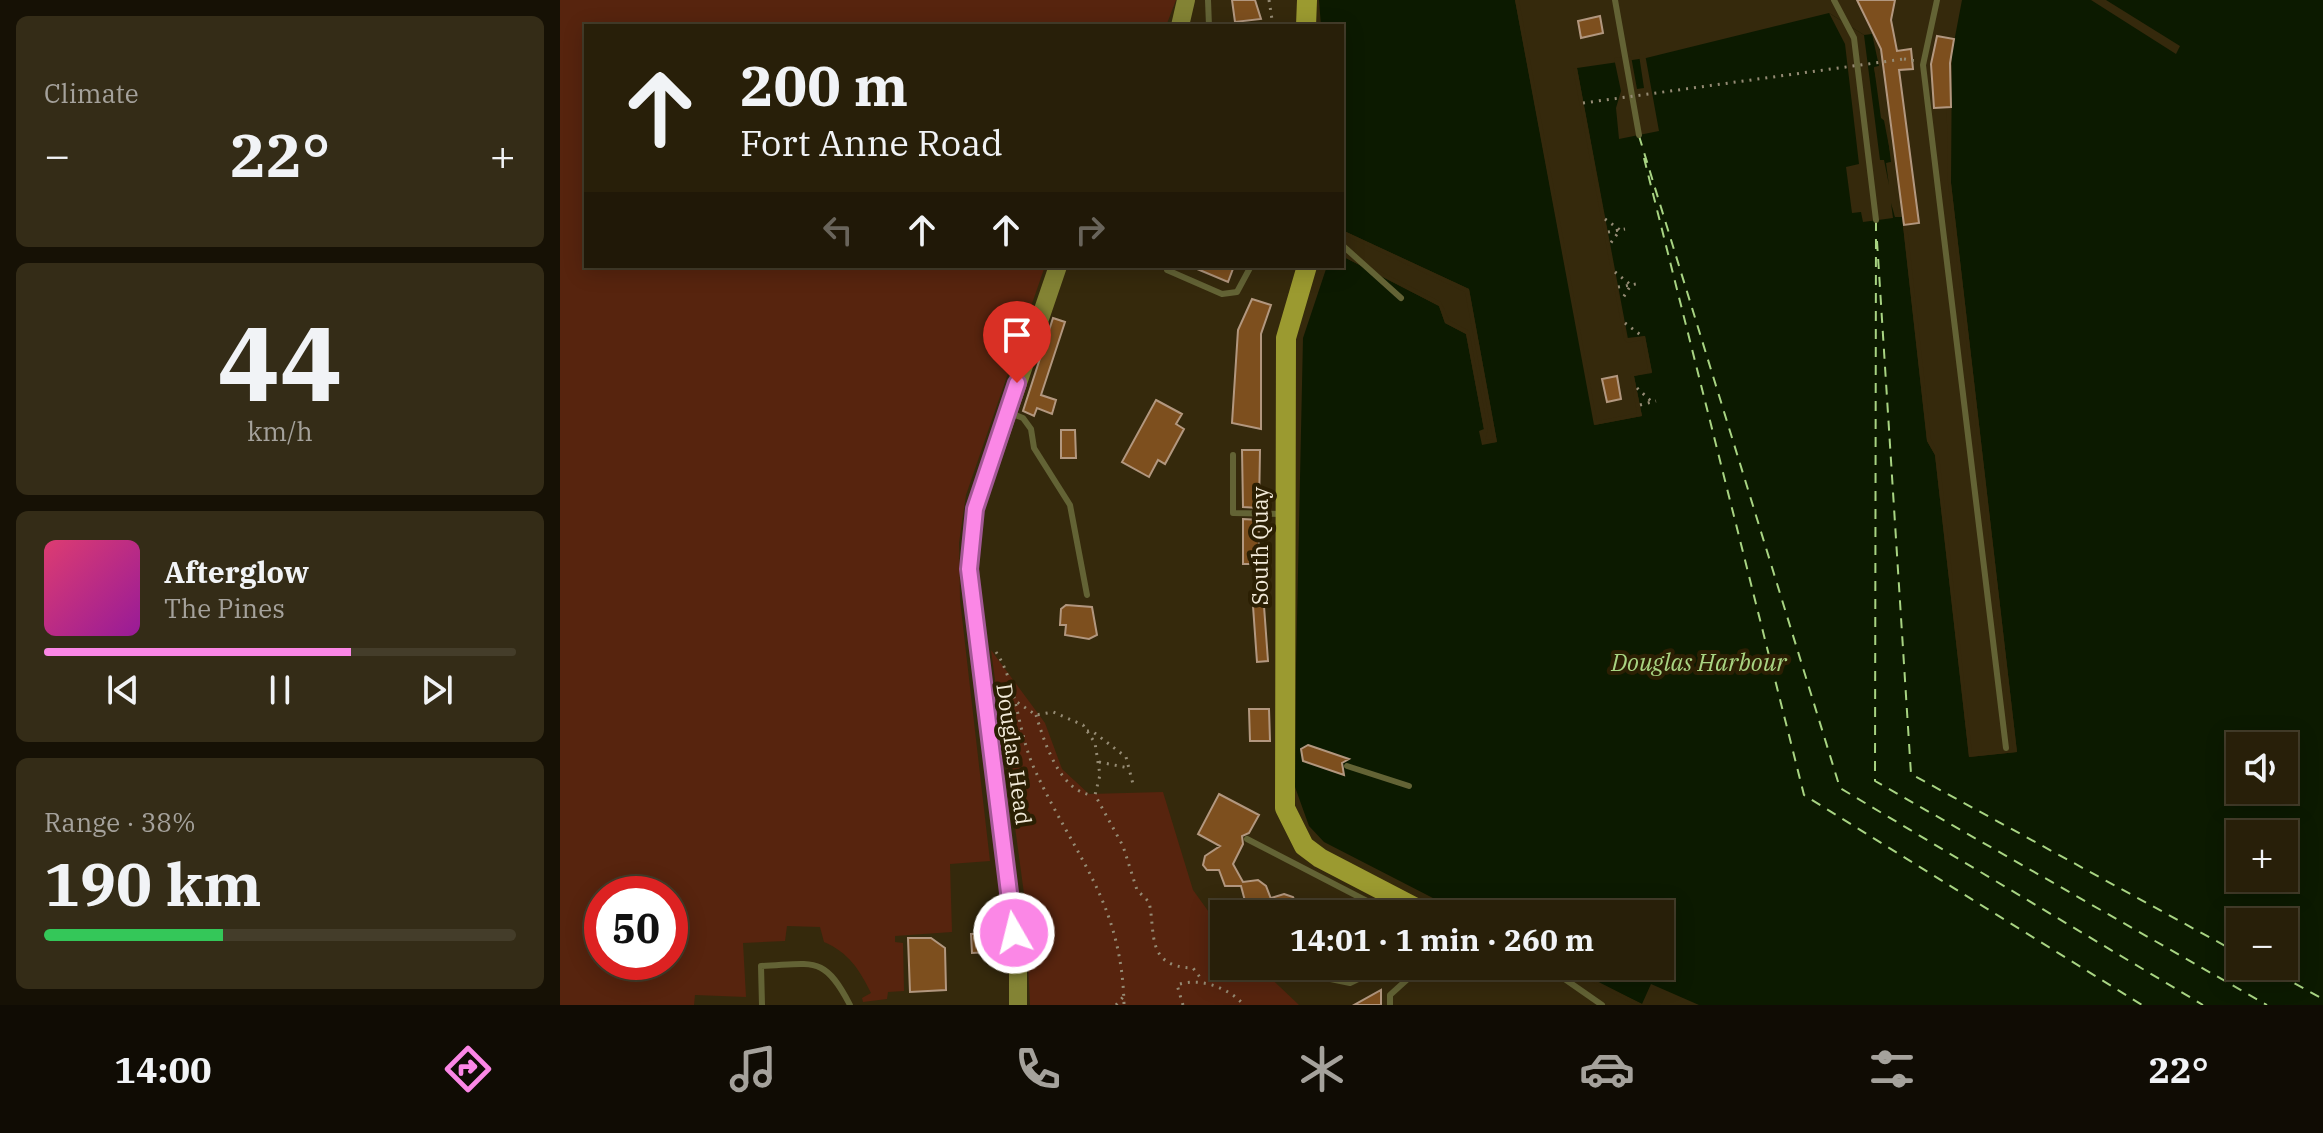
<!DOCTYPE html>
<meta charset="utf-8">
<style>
body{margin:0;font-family:"IBM Plex Serif",serif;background:#342c17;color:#f1f3f6;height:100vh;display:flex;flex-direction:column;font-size:30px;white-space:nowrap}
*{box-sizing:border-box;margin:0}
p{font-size:26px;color:#a5a29c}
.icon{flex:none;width:44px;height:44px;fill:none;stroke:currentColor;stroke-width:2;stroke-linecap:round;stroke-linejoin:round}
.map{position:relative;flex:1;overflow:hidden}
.sheet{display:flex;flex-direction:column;gap:16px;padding:16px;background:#161105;width:560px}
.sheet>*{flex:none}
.banner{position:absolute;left:24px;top:24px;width:760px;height:244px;border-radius:0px;box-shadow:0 4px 20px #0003,0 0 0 2px #443d2a;background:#281f09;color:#f1f3f6;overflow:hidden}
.fabs{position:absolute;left:1666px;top:732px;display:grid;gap:16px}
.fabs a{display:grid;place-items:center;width:72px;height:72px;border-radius:0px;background:#281f09;box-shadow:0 4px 20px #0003,0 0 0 2px #443d2a;font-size:40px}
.speed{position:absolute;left:24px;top:876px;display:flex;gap:16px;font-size:40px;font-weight:700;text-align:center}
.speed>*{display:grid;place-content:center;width:104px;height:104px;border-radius:50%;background:#281f09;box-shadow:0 4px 20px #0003,0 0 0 2px #443d2a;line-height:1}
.speed .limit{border:12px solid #d22;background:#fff;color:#111}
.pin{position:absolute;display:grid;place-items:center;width:68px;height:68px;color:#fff;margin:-82px -34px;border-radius:50% 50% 50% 0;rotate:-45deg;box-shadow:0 0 8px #0007}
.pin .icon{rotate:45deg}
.me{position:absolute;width:88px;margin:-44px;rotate:352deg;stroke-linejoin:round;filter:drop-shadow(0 0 6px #0008)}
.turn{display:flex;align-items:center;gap:28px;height:168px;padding:0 24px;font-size:36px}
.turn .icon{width:104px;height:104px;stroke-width:2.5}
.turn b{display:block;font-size:56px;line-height:68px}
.lanes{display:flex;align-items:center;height:76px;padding:0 24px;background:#0003;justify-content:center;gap:40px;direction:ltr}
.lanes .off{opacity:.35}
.big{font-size:60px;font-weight:700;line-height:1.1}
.sheet .tile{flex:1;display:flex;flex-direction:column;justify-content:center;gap:12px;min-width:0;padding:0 28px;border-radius:12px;background:#342c17}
.sheet .dial{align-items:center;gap:0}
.dial b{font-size:104px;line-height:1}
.song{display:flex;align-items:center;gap:24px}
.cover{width:96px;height:96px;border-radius:12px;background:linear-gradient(135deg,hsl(340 70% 55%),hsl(300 70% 35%))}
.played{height:8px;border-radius:4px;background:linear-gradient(90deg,#fb87e6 65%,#443d2a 65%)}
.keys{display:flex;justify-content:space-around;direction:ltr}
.heat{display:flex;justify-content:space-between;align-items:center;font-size:44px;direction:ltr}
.charge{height:12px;border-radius:6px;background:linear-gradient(90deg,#34c759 38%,#443d2a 0)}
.trip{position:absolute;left:650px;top:900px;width:464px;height:80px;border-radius:0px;background:#281f09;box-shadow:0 4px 20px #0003,0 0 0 2px #443d2a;font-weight:700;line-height:80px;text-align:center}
.dock{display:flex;height:128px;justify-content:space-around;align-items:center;background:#100c04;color:#a5a29c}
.dock .icon{width:56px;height:56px}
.dock .current{color:#fb87e6}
.dock b{font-size:36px;color:#f1f3f6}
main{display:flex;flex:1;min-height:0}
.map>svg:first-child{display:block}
</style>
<main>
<section class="sheet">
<div class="tile"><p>Climate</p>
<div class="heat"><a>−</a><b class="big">22°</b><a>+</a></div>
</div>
<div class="tile dial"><b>44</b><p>km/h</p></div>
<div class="tile">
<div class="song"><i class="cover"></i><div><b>Afterglow</b><p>The Pines</p></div></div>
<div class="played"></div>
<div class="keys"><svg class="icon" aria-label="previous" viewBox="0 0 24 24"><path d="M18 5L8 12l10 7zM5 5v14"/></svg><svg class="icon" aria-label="pause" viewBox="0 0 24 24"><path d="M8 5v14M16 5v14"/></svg><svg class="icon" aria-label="next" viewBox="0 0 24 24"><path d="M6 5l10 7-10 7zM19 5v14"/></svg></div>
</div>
<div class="tile"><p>Range · 38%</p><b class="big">190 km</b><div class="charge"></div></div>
</section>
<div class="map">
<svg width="1763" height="1005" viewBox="0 0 1763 1005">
<rect width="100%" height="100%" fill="#35290c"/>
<path fill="#57240e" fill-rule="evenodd" d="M 0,0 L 616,0 L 606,26 L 26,26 L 26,266 L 485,266 L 406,495 L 399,543 L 400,600 L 430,861 L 390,864 L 392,932 L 335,936 L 335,942 L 343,943 L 344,991 L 328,992 L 327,999 L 303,1002 L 302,998 L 311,993 C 299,969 289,953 264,942 L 260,927 L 227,926 L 225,941 L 183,943 L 186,997 L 135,995 L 134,1005 L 0,1005 ZM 110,894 L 110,962 L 42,962 L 42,894 Z
M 431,650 L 485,723 L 502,769 L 529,794 L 603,792 L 633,890 L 664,933 L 664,966 L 698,966 L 739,1005 L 470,1005 L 465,901 Z"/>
<path fill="#0c1a00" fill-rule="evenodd" d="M 759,0 L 955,0 L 1035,425 L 1082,416 L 1074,376 L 1092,373 L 1085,336 L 1068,339 L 1017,68 L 1086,58 L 1269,13 L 1304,35 L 1312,34 L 1319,66 L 1314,68 L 1332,162 L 1327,163 L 1335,217 L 1342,216 L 1367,441 L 1375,455 L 1409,757 L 1457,752 L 1391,183 L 1390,63 L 1402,0 L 1763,0 L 1763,1005 L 1084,1005 L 1007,966 L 1100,966 L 1100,914 L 904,914 L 764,842 L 749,826 L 735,787 L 736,667 L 743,338 L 767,266 L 782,266 L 782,256 L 879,306 L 885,323 L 906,334 L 924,430 L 922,444 L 937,442 L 909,289 L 782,230 L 782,26 L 761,26 ZM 1680,746 L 1724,746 L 1724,790 L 1680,790 ZM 1680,834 L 1724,834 L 1724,878 L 1680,878 ZM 1680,922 L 1724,922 L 1724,966 L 1680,966 Z"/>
<path fill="#35290c" d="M 955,0 L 959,0 L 1037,421 L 1077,413 L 1070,375 L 1088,369 L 1082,340 L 1067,343 L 1064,339 L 1013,69 L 1017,68 L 1067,338 L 1085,336 L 1092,372 L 1074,376 L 1082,416 L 1034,425 Z
M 1531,0 L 1546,0 L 1620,46 L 1616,54 Z
M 1269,13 L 1304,35 L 1320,160 L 1324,160 L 1329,185 L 1326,163 L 1331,162 L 1326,122 L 1321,118 L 1314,67 L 1319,66 L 1318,52 L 1312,34 L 1316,35 L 1322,51 L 1323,67 L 1318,70 L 1324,116 L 1330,121 L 1335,162 L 1331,167 L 1338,213 L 1346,216 L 1371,439 L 1379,455 L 1412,753 L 1453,749 L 1388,183 L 1386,63 L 1392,50 L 1391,183 L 1457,752 L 1409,757 L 1375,455 L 1367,441 L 1342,217 L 1335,217 L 1331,203 L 1333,218 L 1303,222 L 1301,212 L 1292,213 L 1286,167 L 1299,164 L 1285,44 Z
M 1085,54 L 1099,131 L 1059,139 L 1056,108 L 1061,91 L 1054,58 L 1071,56 L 1077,89 L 1084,88 L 1079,55 Z
M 782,230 L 909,289 L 937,442 L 922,445 L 919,431 L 924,429 L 906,334 L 885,323 L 879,306 L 782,256 L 782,252 L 881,302 L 889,320 L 909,331 L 928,429 L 925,440 L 933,439 L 905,292 L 782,234 Z
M 1003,966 L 1082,1004 L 1091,984 L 1139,1005 L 1075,1005 Z"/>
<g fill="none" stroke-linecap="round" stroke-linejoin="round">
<path stroke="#a8d482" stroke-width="2" stroke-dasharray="10 8" stroke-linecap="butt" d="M 1079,136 L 1280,788 L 1643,1005
M 1084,158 L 1244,795 L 1582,1005
M 1316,221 L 1315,781 L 1707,1005
M 1317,241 L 1351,774 L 1680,954
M 1703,966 L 1763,999"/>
</g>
<path fill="#7d4f1e" stroke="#b2977f" stroke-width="2" d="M 672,0 L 695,0 L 701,19 L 675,22 Z
M 1297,0 L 1335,0 L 1331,20 L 1337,51 L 1351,49 L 1353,69 L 1339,70 L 1359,223 L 1344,225 L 1321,49 Z
M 1040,16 L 1043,33 L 1021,38 L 1018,21 Z
M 1377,36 L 1394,39 L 1390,63 L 1391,107 L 1374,108 L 1371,64 Z
M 630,266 L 674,266 L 668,282 Z
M 692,299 L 711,305 L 701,334 L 701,429 L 672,423 L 678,330 Z
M 493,318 L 505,322 L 481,395 L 496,400 L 492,414 L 477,408 L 474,416 L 463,411 Z
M 1057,376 L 1061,399 L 1047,402 L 1042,379 Z
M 596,400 L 622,414 L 616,424 L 624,429 L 605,464 L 598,460 L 589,477 L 562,462 Z
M 501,430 L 515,430 L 516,458 L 501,458 Z
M 682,450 L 700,450 L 699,508 L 683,507 Z
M 683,519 L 699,520 L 699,564 L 683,564 Z
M 506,605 L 532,607 L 537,635 L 529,639 L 505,635 L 506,625 L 500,625 L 501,609 Z
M 693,606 L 704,606 L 708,661 L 697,662 Z
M 689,709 L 709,709 L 710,741 L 690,741 Z
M 748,745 L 789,759 L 782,763 L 784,775 L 743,761 L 741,749 Z
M 659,794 L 699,815 L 689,833 L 682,836 L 683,844 L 673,864 L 683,882 L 698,880 L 706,886 L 711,899 L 698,905 L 685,901 L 681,886 L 665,886 L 659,870 L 647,870 L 643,865 L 645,856 L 660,846 L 638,834 Z
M 724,894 L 733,897 L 741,914 L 714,914 L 711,898 Z
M 430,933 L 431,952 L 412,953 L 411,934 Z
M 348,938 L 371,938 L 385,948 L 386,990 L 350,992 Z
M 821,990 L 821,1005 L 794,1005 Z"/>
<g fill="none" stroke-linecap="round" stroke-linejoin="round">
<path stroke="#958b74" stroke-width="3" stroke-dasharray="2 6" stroke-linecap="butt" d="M 709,0 L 713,26
M 1344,59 L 1356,61
M 1045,219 L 1060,230 L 1050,244
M 1048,232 L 1065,229
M 1055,272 L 1071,285 L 1061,301
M 1058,287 L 1076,284
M 1065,323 L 1082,336
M 1077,388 L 1092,402
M 1080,405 L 1096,401
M 436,652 C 456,681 458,733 474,768 C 514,856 562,901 564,1005
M 451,698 L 476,715 L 493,712 L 523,725 L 535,743 L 540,775 L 535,795 L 563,846 L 577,890 L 589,902 C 596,932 585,967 633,968 L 642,980
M 476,715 C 484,741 500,793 533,795
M 527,731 L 532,731 L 566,757 L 574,788
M 539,762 L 569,768
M 556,1005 L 564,996
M 623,1005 L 617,985 C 639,977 668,987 684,1005"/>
<path stroke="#636335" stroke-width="6" d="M 648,0 L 649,26
M 1055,0 L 1079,135
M 1274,0 L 1294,38 L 1316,220
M 1377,0 L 1363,65 L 1446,748
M 782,245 L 841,298
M 606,266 L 607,270 L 662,294 L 677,292 L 691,266
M 450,413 L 463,418 L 471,429 L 474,448 L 510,505 L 527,595
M 673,455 L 673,513 L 723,514
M 787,766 L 849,786
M 687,839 L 832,914
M 986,966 L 1042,1005
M 756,976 L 790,983 L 825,966
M 202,1005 L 201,966 C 253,964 264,954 290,1005
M 830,1005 L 830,995 L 862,966"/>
<path stroke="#838334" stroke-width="18" d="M 620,26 L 626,0
M 458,1005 L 458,963 L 409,569 L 415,509 L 498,266"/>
<path stroke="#9b9a30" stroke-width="20" d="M 746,26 L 747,0
M 747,266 L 726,338 L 725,808 L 744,846 L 760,858 L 858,909 L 866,908"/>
<path stroke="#958b74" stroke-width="3" stroke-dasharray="2 6" stroke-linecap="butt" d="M 1023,103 L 1344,59"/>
</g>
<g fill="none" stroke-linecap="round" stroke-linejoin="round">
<defs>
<path id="route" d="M 454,933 L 409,569 L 415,509 L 457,383"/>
</defs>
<use href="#route" stroke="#a35896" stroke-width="20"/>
<use href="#route" stroke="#fb87e6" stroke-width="14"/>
</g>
<g text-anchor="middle" stroke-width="8" stroke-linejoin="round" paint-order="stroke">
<g font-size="22" fill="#f2ead9" stroke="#2b1f03">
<text transform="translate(700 546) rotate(-90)" y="8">South Quay</text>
<text transform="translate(454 754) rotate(82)" y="8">Douglas Head</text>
</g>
<g font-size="24" font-style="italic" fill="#a8d482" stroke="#2b1f03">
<text x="1139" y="671">Douglas Harbour</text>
</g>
</g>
</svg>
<div class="fabs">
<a><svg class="icon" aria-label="sound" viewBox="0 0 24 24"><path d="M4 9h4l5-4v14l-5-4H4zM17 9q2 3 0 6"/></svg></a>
<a>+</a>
<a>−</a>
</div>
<div class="speed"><div class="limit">50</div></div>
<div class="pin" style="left:457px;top:383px;background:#d93025"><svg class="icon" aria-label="arrive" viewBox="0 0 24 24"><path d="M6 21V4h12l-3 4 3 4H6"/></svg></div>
<svg class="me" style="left:454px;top:933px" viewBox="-20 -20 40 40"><circle r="17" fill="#fb87e6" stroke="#fff" stroke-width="3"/><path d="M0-11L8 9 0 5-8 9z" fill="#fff"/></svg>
<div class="trip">14:01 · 1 min · 260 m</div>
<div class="banner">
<div class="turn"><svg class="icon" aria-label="ahead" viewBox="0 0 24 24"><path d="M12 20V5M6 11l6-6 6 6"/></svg><div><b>200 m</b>Fort Anne Road</div></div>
<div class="lanes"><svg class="icon off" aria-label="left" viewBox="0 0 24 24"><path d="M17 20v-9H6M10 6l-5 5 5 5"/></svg><svg class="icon" aria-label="ahead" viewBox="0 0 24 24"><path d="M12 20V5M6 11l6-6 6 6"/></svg><svg class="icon" aria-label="ahead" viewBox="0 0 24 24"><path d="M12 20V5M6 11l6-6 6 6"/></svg><svg class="icon off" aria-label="right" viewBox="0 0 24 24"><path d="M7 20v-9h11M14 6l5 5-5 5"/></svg></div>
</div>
</div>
</main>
<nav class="dock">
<b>14:00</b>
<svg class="icon current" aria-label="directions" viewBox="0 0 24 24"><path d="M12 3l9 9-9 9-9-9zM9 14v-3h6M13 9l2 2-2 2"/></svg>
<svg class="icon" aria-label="music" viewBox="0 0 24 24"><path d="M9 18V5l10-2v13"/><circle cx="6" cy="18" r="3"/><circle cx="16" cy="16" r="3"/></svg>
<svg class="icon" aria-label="phone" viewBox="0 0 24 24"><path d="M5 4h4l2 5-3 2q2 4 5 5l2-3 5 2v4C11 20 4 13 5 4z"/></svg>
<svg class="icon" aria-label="climate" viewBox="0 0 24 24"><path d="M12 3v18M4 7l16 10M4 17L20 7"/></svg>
<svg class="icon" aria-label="car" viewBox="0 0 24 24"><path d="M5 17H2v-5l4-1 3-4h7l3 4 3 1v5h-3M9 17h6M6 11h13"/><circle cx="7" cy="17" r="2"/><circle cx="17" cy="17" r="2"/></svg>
<svg class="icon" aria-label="filters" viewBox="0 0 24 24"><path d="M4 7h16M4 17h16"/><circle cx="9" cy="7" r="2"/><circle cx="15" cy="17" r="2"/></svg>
<b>22°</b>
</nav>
